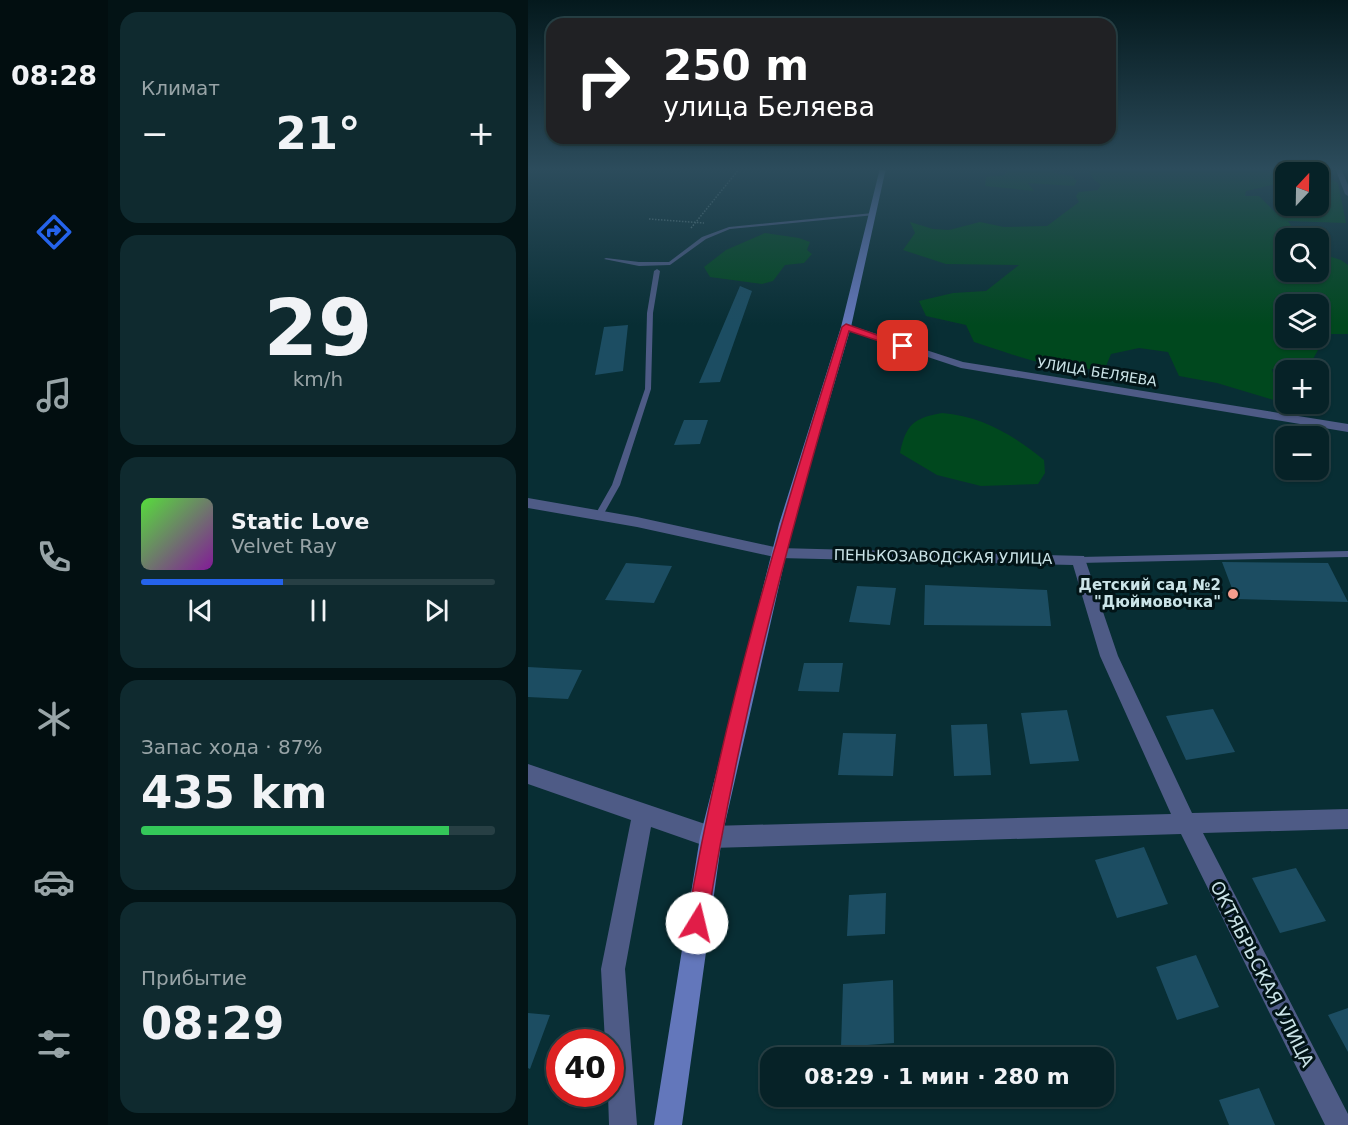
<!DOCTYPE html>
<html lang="ru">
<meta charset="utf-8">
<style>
body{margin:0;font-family:"DejaVu Sans",sans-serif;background:#0f2a2f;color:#f1f3f6;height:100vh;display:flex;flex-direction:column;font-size:22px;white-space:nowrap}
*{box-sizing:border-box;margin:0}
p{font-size:20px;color:#98a4a7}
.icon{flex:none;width:33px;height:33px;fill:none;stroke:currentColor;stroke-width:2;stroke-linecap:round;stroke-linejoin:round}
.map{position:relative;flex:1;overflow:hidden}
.sheet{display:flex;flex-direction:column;gap:12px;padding:12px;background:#031315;width:420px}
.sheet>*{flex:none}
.banner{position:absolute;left:18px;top:18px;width:570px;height:126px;border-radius:18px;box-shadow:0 2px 4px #0004,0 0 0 2px #273f44;background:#202124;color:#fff;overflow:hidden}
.needle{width:39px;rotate:22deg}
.fabs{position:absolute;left:747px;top:162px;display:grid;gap:12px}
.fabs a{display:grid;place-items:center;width:54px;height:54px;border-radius:12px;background:#062227;box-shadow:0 2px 4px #0004,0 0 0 2px #273f44;font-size:30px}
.speed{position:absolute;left:18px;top:1029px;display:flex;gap:12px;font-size:30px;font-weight:700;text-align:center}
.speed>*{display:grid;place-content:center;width:78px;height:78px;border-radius:50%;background:#062227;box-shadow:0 2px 4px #0004,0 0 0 2px #273f44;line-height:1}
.speed .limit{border:9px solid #d22;background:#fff;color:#111}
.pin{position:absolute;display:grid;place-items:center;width:51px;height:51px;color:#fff;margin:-26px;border-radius:12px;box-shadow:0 3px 9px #0006}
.me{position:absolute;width:66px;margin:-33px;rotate:9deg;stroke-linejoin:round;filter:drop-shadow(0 0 4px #0008)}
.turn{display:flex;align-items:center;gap:21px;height:126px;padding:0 18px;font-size:27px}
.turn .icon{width:78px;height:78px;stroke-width:2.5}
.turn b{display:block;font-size:42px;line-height:51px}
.big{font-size:45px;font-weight:800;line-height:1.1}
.sheet .tile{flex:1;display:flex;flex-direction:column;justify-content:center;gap:9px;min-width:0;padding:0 21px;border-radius:18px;background:#0f2a2f}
.sheet .dial{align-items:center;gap:0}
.dial b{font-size:78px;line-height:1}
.song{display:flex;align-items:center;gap:18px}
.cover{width:72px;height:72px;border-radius:9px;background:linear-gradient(135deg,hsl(110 70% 55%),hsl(290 70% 35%))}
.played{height:6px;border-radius:3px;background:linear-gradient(90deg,#2563eb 40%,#273f44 40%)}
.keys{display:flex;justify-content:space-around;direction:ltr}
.heat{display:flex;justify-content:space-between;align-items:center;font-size:33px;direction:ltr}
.charge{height:9px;border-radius:4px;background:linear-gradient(90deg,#34c759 87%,#273f44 0)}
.trip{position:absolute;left:232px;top:1047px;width:354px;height:60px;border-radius:18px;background:#062227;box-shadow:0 2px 4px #0004,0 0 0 2px #273f44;font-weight:800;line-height:60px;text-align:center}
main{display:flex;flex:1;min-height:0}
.tab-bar{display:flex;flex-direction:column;width:108px;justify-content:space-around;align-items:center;background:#020e10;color:#98a4a7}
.tab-bar .icon{width:42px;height:42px}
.tab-bar .active{color:#2563eb}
.tab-bar b{font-size:27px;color:#f1f3f6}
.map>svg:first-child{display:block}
</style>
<main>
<nav class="tab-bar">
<b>08:28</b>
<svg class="icon active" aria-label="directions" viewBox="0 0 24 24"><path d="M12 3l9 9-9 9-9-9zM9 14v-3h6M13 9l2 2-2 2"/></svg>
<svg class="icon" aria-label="music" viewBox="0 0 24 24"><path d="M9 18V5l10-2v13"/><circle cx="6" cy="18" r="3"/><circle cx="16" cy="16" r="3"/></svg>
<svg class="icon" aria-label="phone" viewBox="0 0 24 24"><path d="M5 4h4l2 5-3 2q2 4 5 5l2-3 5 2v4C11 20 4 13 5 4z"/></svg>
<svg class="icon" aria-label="climate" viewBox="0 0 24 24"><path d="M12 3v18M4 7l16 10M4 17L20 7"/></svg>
<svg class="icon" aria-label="car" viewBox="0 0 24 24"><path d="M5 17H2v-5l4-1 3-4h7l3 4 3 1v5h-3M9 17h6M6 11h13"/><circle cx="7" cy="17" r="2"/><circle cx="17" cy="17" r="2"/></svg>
<svg class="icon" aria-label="filters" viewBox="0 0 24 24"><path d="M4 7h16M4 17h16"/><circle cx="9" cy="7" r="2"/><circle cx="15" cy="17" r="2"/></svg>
</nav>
<section class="sheet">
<div class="tile"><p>Климат</p>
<div class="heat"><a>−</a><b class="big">21°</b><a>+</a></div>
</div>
<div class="tile dial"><b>29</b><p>km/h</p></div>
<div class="tile">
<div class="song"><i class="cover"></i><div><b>Static Love</b><p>Velvet Ray</p></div></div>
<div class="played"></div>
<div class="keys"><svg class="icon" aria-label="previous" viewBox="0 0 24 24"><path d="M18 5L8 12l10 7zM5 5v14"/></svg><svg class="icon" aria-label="pause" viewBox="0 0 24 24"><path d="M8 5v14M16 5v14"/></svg><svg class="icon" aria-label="next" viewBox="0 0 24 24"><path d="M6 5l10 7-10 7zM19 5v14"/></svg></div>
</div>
<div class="tile"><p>Запас хода · 87%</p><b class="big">435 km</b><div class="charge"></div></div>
<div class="tile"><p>Прибытие</p><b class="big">08:29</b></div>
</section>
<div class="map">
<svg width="820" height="1125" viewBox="0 0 820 1125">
<rect width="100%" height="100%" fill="#082e34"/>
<path fill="#00481e" d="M 482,168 L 527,168 L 526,173 L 544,176 L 549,181 L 546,186 L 500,183 L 506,191 L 457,186 L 458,177 L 476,175 Z
M 561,168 L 725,168 L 757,175 L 757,182 L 718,191 L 717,196 L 731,196 L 748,213 L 757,205 L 790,206 L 791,194 L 796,193 L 796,186 L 791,185 L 791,173 L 810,183 L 818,223 L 760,221 L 768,234 L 768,238 L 758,238 L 758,272 L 790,272 L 791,253 L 813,260 L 820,265 L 820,334 L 791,334 L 790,304 L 758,304 L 758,338 L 789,338 L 790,350 L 779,370 L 744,369 L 752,402 L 689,383 L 651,376 L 640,352 L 611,348 L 583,354 L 578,366 C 542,378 482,353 446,342 L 438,325 L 398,316 L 391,301 L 425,293 L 458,291 L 491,265 L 418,264 L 375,250 L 387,233 L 382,222 L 405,229 L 421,230 L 452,222 L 476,227 L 519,226 L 551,202 L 548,196 L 551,192 L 570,190 L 573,185 L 564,178 Z
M 237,233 L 271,238 L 282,242 L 279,250 L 284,254 L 276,263 L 257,265 L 245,281 L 234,284 L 182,277 L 176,267 L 198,250 Z
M 414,413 C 454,416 485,435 516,460 L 517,473 L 510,484 L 453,486 L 409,475 L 372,453 C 378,424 386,418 414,413 Z"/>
<path fill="#1c4d62" d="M 212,286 L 224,291 L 192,382 L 171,383 Z
M 100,325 L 95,371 L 67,375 L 76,327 Z
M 156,420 L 180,420 L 172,444 L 146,445 Z
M 694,562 L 800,563 L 820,602 L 708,599 Z
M 98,563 L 144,566 L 126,603 L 77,600 Z
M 397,585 L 519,590 L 523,626 L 396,625 Z
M 329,586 L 368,588 L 362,625 L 321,622 Z
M 276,663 L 315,663 L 311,692 L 270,691 Z
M 0,667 L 54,670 L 40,699 L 0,697 Z
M 685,709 L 707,752 L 658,760 L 638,716 Z
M 539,710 L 551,761 L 502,764 L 493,713 Z
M 459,724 L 463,775 L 426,776 L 423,725 Z
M 315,733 L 368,734 L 365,776 L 310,775 Z
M 616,847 L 640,904 L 589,918 L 567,860 Z
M 768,868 L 798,921 L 752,933 L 724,878 Z
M 358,893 L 357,934 L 319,936 L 321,895 Z
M 668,955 L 691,1007 L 649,1020 L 628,967 Z
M 365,980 L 366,1043 L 313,1047 L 315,984 Z
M 820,1008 L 820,1052 L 800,1015 Z
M 0,1013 L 22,1015 L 2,1069 L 0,1068 Z
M 731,1088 L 747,1125 L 701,1125 L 691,1100 Z"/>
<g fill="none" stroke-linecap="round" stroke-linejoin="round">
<path stroke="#5d7e83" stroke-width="1.5" stroke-dasharray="1.5 1.5" stroke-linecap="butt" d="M 121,219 L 176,223
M 163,228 L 212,168"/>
<path fill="#4e5b86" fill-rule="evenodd" d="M 345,213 L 347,215 L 202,229 L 178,239 L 142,265 L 111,266 L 76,259 L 78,258 L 111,262 L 141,262 L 174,237 L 201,227 Z
M 129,269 L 132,271 L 125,313 L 123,389 L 92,485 L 74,517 L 71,518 L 67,515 L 84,485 L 117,389 L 119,313 L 126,271 Z
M 820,551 L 820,557 L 551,563 L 547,560 L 551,557 Z"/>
<path fill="#4e5b86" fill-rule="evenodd" d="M 807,168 L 813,168 L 820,185 L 820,196 L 817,194 Z
M 318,324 L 435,362 L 820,424 L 820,432 L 433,368 L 315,329 L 313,327 Z
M 0,498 L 109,517 L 251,548 L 556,556 L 590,656 L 664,813 L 820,809 L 820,829 L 675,833 L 820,1114 L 820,1125 L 797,1125 L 653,834 L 183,848 L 123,827 L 97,969 L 109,1125 L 81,1125 L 80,1094 L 82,1094 L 82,1042 L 77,1042 L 73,969 L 103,820 L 0,784 L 0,764 L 183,826 L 643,814 L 572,656 L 545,565 L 251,558 L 109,527 L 0,508 Z"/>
<path fill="#6377bb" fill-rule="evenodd" d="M 352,168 L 358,168 L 323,327 L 265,524 L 194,837 L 154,1125 L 126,1125 L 172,837 L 251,524 L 313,327 Z"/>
</g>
<linearGradient id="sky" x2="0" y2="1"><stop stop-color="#04191d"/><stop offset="0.52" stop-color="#2c4c5c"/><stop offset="1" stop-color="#2c4c5c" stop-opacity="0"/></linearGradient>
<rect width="820" height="325" fill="url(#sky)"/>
<path fill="#e11d48" stroke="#92132f" stroke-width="1.5" d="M 318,324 L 380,346 L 372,348 L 321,331 C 264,525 210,722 179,923 L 176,930 L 169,933 L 162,930 L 159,923 C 193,720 252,523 314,327 Z"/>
<circle fill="#f59d8d" stroke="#021417" stroke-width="2" cx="705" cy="594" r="6"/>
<g text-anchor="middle" stroke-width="6" stroke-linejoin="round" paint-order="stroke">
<g font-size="14" fill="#cbe4e8" stroke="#021417">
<text transform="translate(569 372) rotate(9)" y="5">УЛИЦА БЕЛЯЕВА</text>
</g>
<g font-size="15" fill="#cbe4e8" stroke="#021417">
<text transform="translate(415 557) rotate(1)" y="5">ПЕНЬКОЗАВОДСКАЯ УЛИЦА</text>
</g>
<g font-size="15" font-weight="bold" fill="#cbe4e8" stroke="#021417" text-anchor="end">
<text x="693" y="590">Детский сад №2<tspan x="693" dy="17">"Дюймовочка"</tspan></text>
</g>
<g font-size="18" fill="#cbe4e8" stroke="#021417">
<text transform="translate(734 974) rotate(63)" y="6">ОКТЯБРЬСКАЯ УЛИЦА</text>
</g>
</g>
</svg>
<div class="fabs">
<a><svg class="needle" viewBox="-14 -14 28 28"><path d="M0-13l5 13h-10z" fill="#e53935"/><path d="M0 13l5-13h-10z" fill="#98a4a7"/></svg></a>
<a><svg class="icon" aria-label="search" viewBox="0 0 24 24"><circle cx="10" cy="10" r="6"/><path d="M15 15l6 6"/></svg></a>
<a><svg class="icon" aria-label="layers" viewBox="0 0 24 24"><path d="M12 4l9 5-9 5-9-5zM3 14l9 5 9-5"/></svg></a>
<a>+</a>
<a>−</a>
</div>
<div class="speed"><div class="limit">40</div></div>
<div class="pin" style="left:375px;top:346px;background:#d93025"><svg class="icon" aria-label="arrive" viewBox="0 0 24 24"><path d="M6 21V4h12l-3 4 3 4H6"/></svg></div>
<svg class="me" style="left:169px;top:923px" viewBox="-20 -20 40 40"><circle r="19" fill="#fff"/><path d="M0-13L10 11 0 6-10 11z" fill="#e11d48"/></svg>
<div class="trip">08:29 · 1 мин · 280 m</div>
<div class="banner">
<div class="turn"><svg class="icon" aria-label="right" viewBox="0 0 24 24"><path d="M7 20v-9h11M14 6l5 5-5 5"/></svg><div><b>250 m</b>улица Беляева</div></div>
</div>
</div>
</main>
